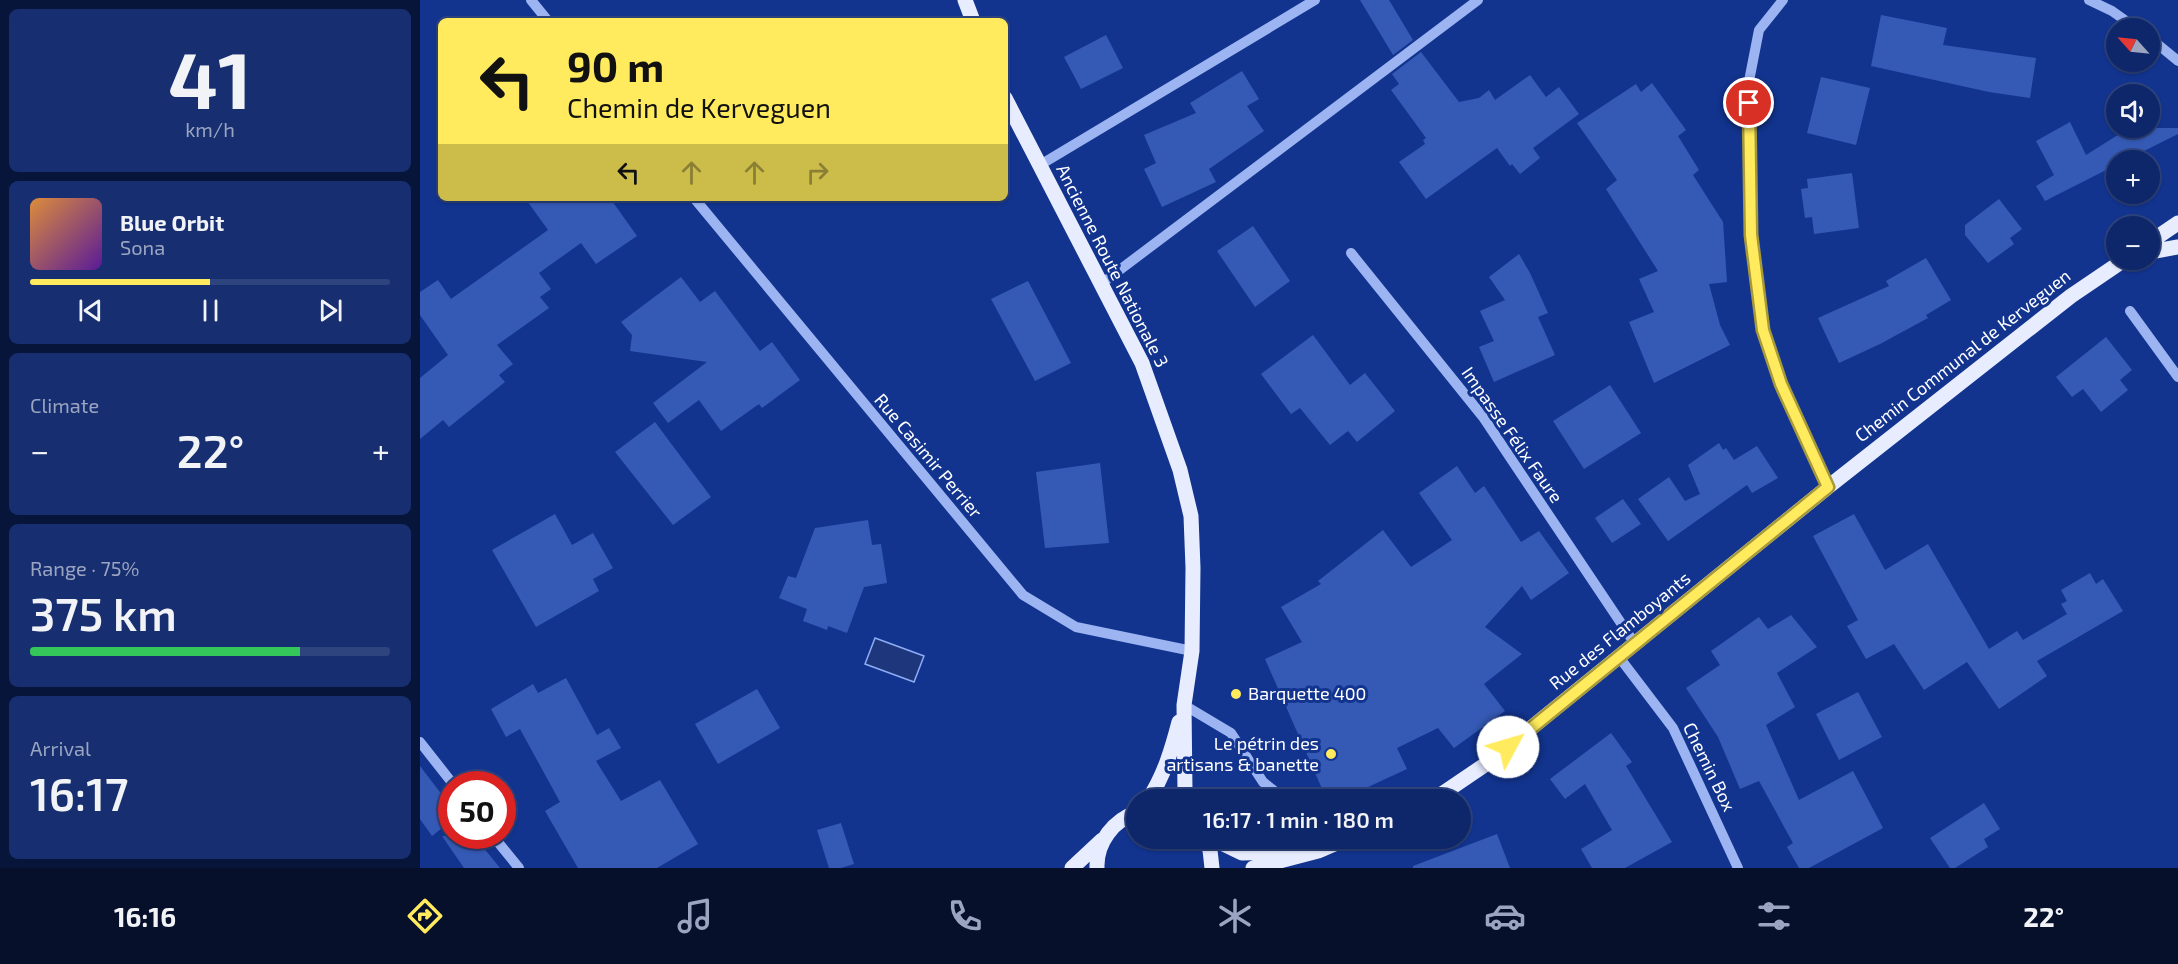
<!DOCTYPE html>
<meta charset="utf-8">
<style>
body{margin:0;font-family:"Exo 2",sans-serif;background:#172f71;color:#f1f3f6;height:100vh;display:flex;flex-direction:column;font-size:22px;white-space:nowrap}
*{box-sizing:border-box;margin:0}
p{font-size:20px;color:#9ba5c1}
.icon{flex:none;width:33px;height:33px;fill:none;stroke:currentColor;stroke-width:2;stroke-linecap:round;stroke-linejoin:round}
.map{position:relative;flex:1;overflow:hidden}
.details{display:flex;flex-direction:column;gap:9px;padding:9px;background:#08153b;width:420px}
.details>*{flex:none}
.top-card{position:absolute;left:18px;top:18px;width:570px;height:183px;border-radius:9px;box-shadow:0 2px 4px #0004,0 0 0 2px #2e447e;background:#ffeb5d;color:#111;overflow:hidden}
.needle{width:39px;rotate:297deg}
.tools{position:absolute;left:1686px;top:18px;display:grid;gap:12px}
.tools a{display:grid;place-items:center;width:54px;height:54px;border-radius:50%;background:#0e276b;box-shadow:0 2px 4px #0004,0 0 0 2px #2e447e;font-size:30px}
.speed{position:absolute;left:18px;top:771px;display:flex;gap:12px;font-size:30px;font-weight:700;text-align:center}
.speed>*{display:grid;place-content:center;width:78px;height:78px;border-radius:50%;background:#0e276b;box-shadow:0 2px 4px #0004,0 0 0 2px #2e447e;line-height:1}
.speed .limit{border:9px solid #d22;background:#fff;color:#111}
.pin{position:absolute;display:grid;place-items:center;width:51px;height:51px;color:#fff;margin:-26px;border:3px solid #fff;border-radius:50%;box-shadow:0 2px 6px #0007}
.me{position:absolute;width:66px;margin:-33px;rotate:51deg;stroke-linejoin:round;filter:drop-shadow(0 0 4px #0008)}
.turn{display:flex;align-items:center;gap:21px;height:126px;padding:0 30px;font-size:27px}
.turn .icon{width:78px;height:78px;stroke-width:2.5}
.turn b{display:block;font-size:42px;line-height:51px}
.lanes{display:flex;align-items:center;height:57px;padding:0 30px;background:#0003;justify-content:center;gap:30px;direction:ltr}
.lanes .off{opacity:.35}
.big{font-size:45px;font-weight:600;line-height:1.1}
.details .tile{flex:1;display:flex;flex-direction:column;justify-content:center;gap:9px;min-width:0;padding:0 21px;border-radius:9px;background:#172f71}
.details .dial{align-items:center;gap:0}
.dial b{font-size:78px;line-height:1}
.song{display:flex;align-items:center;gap:18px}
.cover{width:72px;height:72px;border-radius:9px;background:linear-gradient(135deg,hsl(30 70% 55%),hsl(270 70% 35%))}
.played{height:6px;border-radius:3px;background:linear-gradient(90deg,#ffeb5d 50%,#2e447e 50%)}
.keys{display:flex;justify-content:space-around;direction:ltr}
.heat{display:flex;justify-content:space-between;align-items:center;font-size:33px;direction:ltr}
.charge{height:9px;border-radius:4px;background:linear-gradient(90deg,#34c759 75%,#2e447e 0)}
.trip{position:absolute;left:706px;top:789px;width:345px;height:60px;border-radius:30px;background:#0e276b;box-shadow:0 2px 4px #0004,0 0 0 2px #2e447e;font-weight:600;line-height:60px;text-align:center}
.tabs{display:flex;height:96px;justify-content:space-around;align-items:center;background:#06102b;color:#9ba5c1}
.tabs .icon{width:42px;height:42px}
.tabs .on{color:#ffeb5d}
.tabs b{font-size:27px;color:#f1f3f6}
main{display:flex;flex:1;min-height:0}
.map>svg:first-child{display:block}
</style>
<main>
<section class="details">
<div class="tile dial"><b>41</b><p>km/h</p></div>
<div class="tile">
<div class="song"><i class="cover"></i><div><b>Blue Orbit</b><p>Sona</p></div></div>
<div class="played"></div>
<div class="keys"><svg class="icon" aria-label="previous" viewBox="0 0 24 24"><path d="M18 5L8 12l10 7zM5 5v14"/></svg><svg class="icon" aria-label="pause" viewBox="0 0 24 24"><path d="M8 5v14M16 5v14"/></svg><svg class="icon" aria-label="next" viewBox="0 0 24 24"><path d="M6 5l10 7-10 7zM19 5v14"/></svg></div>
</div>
<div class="tile"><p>Climate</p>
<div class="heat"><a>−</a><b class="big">22°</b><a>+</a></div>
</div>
<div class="tile"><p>Range · 75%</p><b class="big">375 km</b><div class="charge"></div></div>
<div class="tile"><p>Arrival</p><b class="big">16:17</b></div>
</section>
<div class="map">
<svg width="1758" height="868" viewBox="0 0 1758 868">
<rect width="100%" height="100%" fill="#12348f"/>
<path fill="#1e377c" stroke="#8dadf5" stroke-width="1.5" d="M 455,638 L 504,656 L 494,682 L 445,664 Z"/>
<path fill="#355ab6" d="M 940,0 L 969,0 L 993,40 L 973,55 Z
M 1461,15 L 1527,28 L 1523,45 L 1616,58 L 1610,98 L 1569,92 L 1451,66 Z
M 686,35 L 703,68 L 661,89 L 644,57 Z
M 1001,52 L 1039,102 L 1059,98 L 1069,90 L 1075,100 L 1110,75 L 1126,97 L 1139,87 L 1159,114 L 1113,148 L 1120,158 L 1100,174 L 1092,164 L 1090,166 L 1077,148 L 1006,199 L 979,162 L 1005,144 L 1003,140 L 1006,138 L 971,90 L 979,84 L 972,74 Z
M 822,71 L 839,99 L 827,106 L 844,131 L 789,169 L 796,182 L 742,207 L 724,169 L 736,163 L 724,135 L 776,113 L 770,103 Z
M 1401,77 L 1450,88 L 1436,145 L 1387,133 Z
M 1232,83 L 1266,130 L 1258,136 L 1279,170 L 1273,175 L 1303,222 L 1307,282 L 1289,284 L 1300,325 L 1310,345 L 1234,383 L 1209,322 L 1234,312 L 1219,279 L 1238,271 L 1186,189 L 1197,180 L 1157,123 L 1216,84 L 1221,92 Z
M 1650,122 L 1666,155 L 1709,128 L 1758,128 L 1758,134 L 1706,160 L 1696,160 L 1696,165 L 1625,201 L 1616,186 L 1634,175 L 1616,141 Z
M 1432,173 L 1439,228 L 1394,234 L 1392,217 L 1385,218 L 1381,189 L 1388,188 L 1387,179 Z
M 105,198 L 190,198 L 217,236 L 176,264 L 161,243 L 119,273 L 131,289 L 120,297 L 129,308 L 77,345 L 93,364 L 79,375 L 85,382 L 29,427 L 23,420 L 0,439 L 0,378 L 28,355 L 0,315 L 0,292 L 18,280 L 31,299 L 128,230 Z
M 1579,199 L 1602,229 L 1590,238 L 1594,244 L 1568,263 L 1545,235 L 1545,225 Z
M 833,226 L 870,281 L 835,307 L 797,251 Z
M 1099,254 L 1110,273 L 1128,313 L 1118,317 L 1135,355 L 1074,382 L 1059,347 L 1074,341 L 1060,311 L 1085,300 L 1069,277 Z
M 1506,258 L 1531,300 L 1506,315 L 1508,318 L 1460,344 L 1419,363 L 1398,318 L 1469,286 L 1466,281 Z
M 261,277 L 280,302 L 295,291 L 340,351 L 352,342 L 380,380 L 342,408 L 339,404 L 301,431 L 279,400 L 248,423 L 233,403 L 287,362 L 210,351 L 212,335 L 201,322 Z
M 608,281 L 651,363 L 615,381 L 571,299 Z
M 893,335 L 930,385 L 945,373 L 975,411 L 937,442 L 928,431 L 910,445 L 880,408 L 871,414 L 841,374 Z
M 1686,337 L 1712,370 L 1700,380 L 1708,390 L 1681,412 L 1663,389 L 1652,397 L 1636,377 Z
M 1190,385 L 1221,433 L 1164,469 L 1133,421 Z
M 235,422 L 291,497 L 253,525 L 195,452 Z
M 1299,443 L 1303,450 L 1306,448 L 1314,460 L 1337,446 L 1358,478 L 1332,493 L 1327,485 L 1248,541 L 1218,499 L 1249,477 L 1265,501 L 1280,494 L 1268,465 Z
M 680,463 L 689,543 L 625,548 L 616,472 Z
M 1037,466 L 1055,493 L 1064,486 L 1101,542 L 1119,531 L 1149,573 L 1111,600 L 1102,586 L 1065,627 L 1102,654 L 1064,684 L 1085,711 L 1034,748 L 1018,728 L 977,748 L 987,769 L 920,800 L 907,800 L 845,659 L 882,642 L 861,607 L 901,584 L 898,581 L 963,530 L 991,567 L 1032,540 L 999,493 Z
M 1203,499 L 1221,524 L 1192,543 L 1175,518 Z
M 135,514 L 152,545 L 173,533 L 193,568 L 173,579 L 179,591 L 116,627 L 72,550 Z
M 1434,514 L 1465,570 L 1508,544 L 1569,649 L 1597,631 L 1603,640 L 1647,614 L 1641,604 L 1647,601 L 1641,590 L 1670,573 L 1676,584 L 1683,579 L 1703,611 L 1617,661 L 1627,676 L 1579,709 L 1547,662 L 1504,690 L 1474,644 L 1446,659 L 1427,626 L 1438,620 L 1393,536 Z
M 448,520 L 452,545 L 461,544 L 467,583 L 444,587 L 427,633 L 408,626 L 407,630 L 383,621 L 387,609 L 359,598 L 368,576 L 376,578 L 395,528 Z
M 1371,615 L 1397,647 L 1357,673 L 1375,707 L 1346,725 L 1379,800 L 1433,771 L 1463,828 L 1389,868 L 1379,868 L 1367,847 L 1373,843 L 1339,781 L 1320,789 L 1298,737 L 1266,688 L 1300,665 L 1291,651 L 1339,617 L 1348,629 Z
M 146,678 L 177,735 L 189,728 L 201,748 L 176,761 L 201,801 L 240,780 L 278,844 L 237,868 L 158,868 L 125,811 L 140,802 L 100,729 L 86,737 L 71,709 L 113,684 L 118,693 Z
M 337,689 L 360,728 L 298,764 L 275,724 Z
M 1438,692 L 1462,737 L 1419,760 L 1396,714 Z
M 1191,733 L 1212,762 L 1206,766 L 1252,842 L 1205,868 L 1172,868 L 1161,849 L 1192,830 L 1165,784 L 1145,799 L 1130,779 Z
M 0,766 L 32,808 L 32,820 L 12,836 L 0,819 Z
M 1564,803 L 1580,829 L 1564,839 L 1568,847 L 1535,868 L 1530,868 L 1510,838 Z
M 421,823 L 434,864 L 421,868 L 409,868 L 397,830 Z
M 1077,834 L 1090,868 L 993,868 L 993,866 Z
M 22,836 L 54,836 L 80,868 L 44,868 Z"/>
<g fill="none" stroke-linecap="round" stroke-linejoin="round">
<path stroke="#9cb5f2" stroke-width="10" d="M 111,0 L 128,21
M 1363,0 L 1339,30 L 1329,81 L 1331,235 L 1343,330 L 1361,384 L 1408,487
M 1669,0 L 1692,11 L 1716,28
M 1730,38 L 1758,61
M 620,165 L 895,0
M 274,198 L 603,595 L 656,627 L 772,651
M 931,253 L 1063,417 L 1215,644
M 681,284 L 1058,0
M 1710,311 L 1758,377
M 1199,657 L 1253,728 L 1318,868
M 764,705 L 811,733 L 843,782 L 866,800
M 0,742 L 33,784
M 73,836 L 99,868"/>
<path stroke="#e7ecff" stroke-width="15" d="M 545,0 L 553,21
M 585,98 L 722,363 L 760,470 L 771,516 L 773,568 L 772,651 L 764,705 L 765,791 L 767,800
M 1730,242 L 1758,223
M 1730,252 L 1758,247
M 728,800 C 744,776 752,749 759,722
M 1013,800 L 1069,762 L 1408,487 L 1651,296 L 1704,260
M 784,838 L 790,850 L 792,868
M 791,838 L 822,853 L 898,851
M 652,868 L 682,840
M 677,868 C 676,842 694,820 717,812
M 833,868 L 898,851 L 928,838"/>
</g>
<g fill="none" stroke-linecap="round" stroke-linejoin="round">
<defs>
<path id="route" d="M 1088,747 L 1408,487 L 1361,384 L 1343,330 L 1331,235 L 1329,103"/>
</defs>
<use href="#route" stroke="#a6993c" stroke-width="15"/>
<use href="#route" stroke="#ffeb5d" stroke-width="10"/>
</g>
<g fill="#ffeb5d" stroke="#12348f" stroke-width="2">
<circle cx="816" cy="694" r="6"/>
<circle cx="911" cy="754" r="6"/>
</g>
<g text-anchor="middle" stroke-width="6" stroke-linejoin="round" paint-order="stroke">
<g font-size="18" fill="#fff" stroke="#12348f">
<text transform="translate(692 266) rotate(63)" y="6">Ancienne Route Nationale 3</text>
<text transform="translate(1543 356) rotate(-38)" y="6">Chemin Communal de Kerveguen</text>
<text transform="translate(1092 435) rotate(55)" y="6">Impasse Félix Faure</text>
<text transform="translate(508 456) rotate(50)" y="6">Rue Casimir Perrier</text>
<text transform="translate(1200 631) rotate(-39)" y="6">Rue des Flamboyants</text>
<text transform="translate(1289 767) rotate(64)" y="6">Chemin Box</text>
</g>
<g font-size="18" fill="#fff" stroke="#12348f" text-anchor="start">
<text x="828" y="700">Barquette 400</text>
<text x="899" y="750" text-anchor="end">Le pétrin des<tspan x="899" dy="21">artisans &amp; banette</tspan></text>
</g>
</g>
</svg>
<div class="tools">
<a><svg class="needle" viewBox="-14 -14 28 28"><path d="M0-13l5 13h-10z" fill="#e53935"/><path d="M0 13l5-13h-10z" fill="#9ba5c1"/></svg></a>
<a><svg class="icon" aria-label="sound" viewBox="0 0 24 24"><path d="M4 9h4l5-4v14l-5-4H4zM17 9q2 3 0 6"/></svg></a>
<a>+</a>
<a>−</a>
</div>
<div class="speed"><div class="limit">50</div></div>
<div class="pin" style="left:1329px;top:103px;background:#d93025"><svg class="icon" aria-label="arrive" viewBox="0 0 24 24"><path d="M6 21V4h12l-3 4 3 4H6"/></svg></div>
<svg class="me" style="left:1088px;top:747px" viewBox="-20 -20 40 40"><circle r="19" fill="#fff"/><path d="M0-13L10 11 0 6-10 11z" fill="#ffeb5d"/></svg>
<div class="trip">16:17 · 1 min · 180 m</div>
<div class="top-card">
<div class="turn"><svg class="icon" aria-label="left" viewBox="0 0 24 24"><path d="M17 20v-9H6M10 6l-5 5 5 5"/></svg><div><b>90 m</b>Chemin de Kerveguen</div></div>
<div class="lanes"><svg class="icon" aria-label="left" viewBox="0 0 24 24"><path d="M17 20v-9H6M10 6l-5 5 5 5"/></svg><svg class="icon off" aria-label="ahead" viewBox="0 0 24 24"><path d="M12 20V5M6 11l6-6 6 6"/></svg><svg class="icon off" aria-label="ahead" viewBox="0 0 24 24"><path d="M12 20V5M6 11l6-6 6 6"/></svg><svg class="icon off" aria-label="right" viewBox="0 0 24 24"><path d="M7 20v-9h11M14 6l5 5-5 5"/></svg></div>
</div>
</div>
</main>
<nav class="tabs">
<b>16:16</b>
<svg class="icon on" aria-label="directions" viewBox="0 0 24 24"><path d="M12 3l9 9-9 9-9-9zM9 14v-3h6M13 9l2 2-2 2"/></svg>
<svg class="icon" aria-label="music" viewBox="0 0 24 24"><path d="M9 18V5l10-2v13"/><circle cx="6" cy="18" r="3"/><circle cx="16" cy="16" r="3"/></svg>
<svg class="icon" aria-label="phone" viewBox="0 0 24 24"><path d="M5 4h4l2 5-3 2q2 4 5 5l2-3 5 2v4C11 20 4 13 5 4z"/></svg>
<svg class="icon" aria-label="climate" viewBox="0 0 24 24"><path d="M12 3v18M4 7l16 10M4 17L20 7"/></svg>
<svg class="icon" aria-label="car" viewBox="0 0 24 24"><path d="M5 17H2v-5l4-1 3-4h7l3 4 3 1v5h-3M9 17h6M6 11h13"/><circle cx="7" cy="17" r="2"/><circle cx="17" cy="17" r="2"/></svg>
<svg class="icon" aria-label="filters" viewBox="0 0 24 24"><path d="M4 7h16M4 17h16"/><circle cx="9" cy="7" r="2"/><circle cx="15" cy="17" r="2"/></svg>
<b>22°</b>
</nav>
